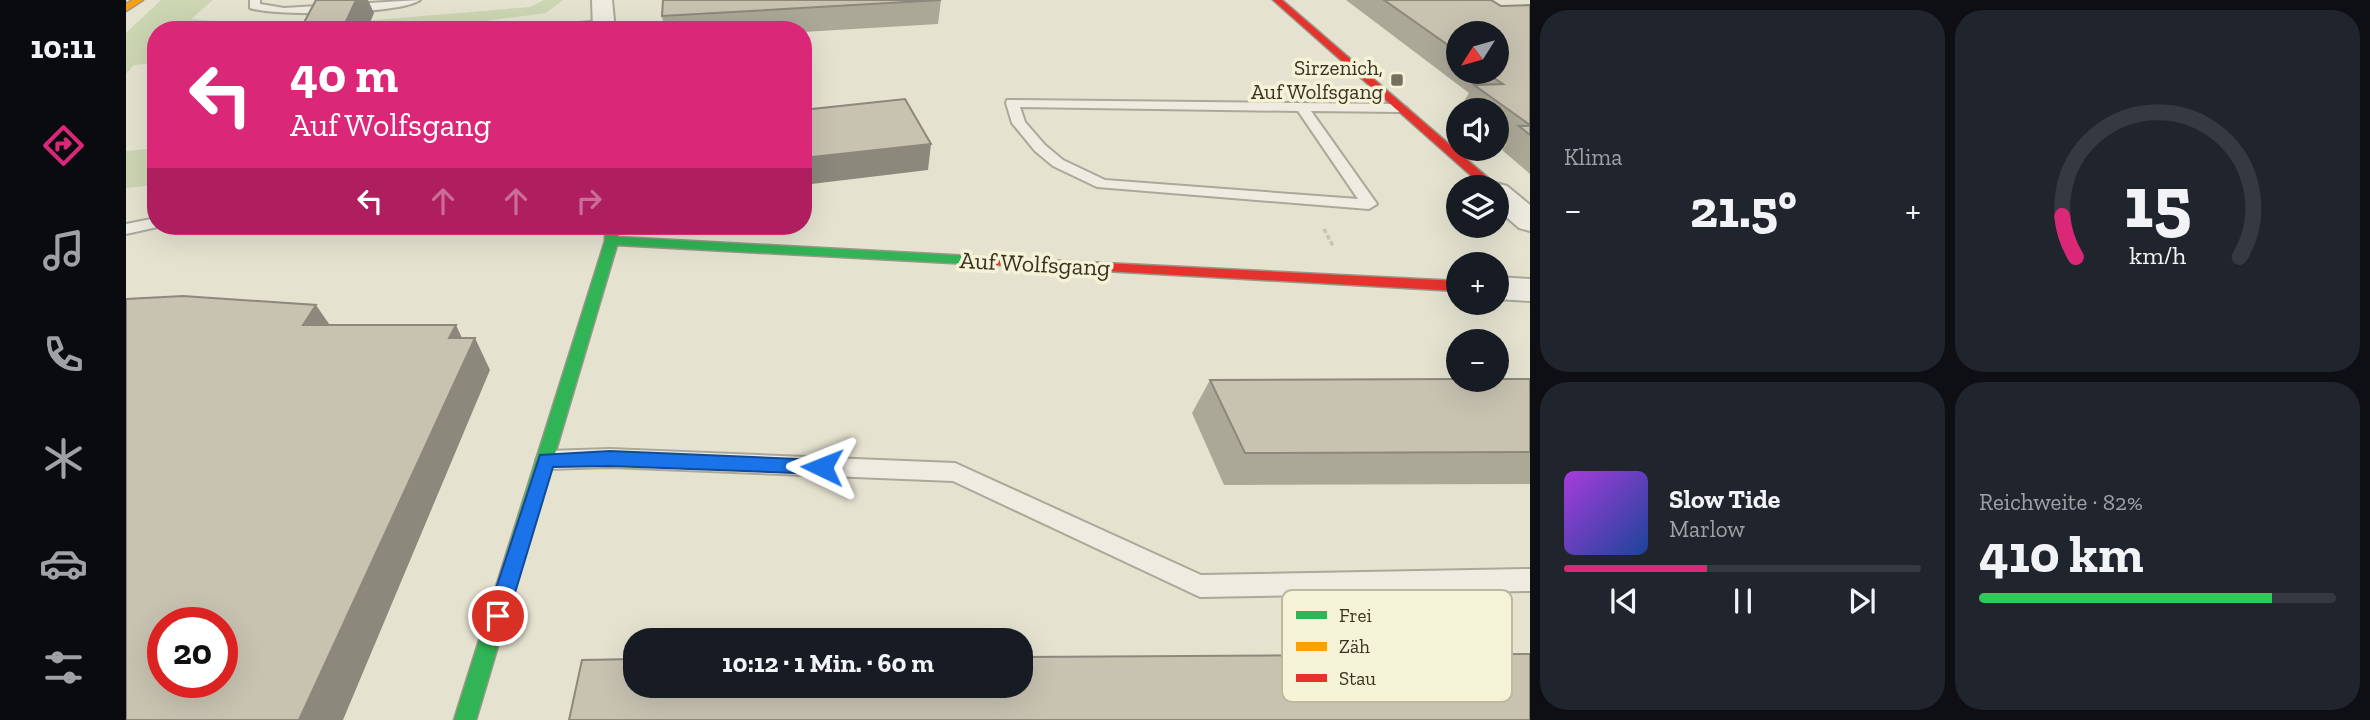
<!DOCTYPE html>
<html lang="de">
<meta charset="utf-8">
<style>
body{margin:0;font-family:"Zilla Slab",serif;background:#20242c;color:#f1f3f6;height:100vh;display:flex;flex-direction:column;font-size:26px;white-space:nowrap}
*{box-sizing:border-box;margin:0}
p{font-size:23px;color:#9ea1a6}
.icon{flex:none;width:38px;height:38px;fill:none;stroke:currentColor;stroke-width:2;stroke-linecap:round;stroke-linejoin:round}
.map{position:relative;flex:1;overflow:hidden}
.panel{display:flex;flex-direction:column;gap:10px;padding:10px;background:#0d0f14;width:840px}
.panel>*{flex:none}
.top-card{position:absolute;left:21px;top:21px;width:665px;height:214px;border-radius:28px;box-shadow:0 7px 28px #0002;background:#db2777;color:#fff;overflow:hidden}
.needle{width:46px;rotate:233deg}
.controls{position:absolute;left:1320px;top:21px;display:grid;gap:14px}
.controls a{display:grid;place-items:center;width:63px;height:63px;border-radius:50%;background:#171b24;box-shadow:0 7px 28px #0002;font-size:35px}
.speed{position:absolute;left:21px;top:607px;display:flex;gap:14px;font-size:35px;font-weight:700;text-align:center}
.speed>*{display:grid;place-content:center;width:91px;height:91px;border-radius:50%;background:#171b24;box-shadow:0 7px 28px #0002;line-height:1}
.speed .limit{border:10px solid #d22;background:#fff;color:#111}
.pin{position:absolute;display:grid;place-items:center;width:60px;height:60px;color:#fff;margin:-30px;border:4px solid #fff;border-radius:50%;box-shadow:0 2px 7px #0007}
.me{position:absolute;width:77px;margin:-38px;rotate:272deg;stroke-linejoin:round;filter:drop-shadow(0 0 5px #0008)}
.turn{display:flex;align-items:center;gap:24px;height:147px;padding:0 28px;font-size:32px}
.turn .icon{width:91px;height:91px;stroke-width:2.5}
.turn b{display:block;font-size:49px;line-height:60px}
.lanes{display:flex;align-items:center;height:66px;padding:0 28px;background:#0003;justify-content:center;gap:35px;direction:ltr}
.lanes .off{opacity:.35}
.big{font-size:52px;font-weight:800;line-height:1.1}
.panel .widget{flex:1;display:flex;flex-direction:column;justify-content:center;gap:10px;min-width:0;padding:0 24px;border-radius:28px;background:#20242c}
.panel .dial{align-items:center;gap:0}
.dial svg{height:182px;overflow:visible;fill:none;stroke:#363941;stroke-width:7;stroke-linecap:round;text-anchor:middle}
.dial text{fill:#f1f3f6;stroke:none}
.song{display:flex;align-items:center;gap:21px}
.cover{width:84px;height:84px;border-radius:10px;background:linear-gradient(135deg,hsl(280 70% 55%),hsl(220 70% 35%))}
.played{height:7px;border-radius:4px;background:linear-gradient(90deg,#db2777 40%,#363941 40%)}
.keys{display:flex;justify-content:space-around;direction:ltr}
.heat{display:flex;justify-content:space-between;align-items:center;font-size:38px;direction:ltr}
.charge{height:10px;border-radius:5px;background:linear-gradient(90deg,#34c759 82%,#363941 0)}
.panel .tiles{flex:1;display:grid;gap:10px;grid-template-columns:repeat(2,1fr)}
.trip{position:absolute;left:497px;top:628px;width:410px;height:70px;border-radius:28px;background:#171b24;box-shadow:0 7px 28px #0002;font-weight:800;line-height:70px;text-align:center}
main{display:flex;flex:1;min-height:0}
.tab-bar{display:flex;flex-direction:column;width:126px;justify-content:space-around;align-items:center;background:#090b0e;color:#9ea1a6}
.tab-bar .icon{width:49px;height:49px}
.tab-bar .selected{color:#db2777}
.tab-bar b{font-size:32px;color:#f1f3f6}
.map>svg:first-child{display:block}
</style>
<main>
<nav class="tab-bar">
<b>10:11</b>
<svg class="icon selected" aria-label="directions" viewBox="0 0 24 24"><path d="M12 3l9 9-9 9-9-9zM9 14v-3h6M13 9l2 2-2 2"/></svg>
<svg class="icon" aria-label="music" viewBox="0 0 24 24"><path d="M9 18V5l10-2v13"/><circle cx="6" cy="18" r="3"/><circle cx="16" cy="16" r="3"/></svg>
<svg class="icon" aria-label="phone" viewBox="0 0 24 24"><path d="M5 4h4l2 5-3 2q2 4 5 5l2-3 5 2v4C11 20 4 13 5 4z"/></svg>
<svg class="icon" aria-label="climate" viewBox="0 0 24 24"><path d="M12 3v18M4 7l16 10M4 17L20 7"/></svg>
<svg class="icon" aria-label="car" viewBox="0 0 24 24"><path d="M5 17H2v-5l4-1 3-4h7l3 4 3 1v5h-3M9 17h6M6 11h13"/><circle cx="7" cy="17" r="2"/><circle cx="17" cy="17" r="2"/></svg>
<svg class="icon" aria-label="filters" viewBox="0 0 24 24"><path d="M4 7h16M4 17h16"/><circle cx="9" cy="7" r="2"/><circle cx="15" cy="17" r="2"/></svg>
</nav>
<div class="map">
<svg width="1404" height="720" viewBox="0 0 1404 720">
<rect width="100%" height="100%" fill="#e5e3d0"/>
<path fill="#cdd6b3" d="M 35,0 L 87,0 L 65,19 L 90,21 L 82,30 L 30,30 L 30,63 L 8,65 L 0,74 L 0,33 Z
M 418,0 L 437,0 L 420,13 L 290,30 L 130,30 L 404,7 Z
M 30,148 L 30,185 L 0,188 L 0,151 Z"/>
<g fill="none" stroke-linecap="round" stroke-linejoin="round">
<defs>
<path id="lane" d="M 124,0 L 134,0 L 134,4 L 158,8 L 294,0 C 274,14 150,17 124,8 Z
M 477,21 L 481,22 L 481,26 L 401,30 L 406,27 Z
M 881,100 L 1274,104 L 1281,108 L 1274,112 L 1185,111 L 1251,204 L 1243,209 L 971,187 L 927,166 L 909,151 L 886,123 L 880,103 ZM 894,107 L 1172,111 L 1232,199 L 979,180 L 937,160 L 919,145 L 899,122 Z
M 30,218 L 30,226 L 36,226 L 0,234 L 0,224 Z
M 484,449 L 829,463 L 1075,575 L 1404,569 L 1404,591 L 1074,597 L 827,481 L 484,467 L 421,469 L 413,466 L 410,460 L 413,454 L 421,451 Z"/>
<path id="street" d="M 466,0 L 486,0 L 489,30 L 467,30 Z
M 1370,183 L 1381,186 L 1404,205 L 1404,231 L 1393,228 L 1370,208 L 1370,187 L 1358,187 Z
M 1370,277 L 1404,279 L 1404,301 L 1370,299 Z"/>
<path id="fast" d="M 479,226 L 491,226 L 492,237 L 862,257 L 869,261 L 862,265 L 491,245 L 350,720 L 328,720 L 479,241 Z"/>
<path id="slow" d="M 7,0 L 17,0 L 0,11 L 0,4 Z"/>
<path id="jam" d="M 1147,0 L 1156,0 L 1369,184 L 1371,187 L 1370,188 L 1358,187 Z
M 862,257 L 1332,281 L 1332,291 L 857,264 L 855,261 Z"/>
</defs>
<use href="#lane" stroke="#aaa899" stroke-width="4"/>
<use href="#street" stroke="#aaa899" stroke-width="4"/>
<use href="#fast" stroke="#9a9788" stroke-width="3"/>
<use href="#slow" stroke="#9a9788" stroke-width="3"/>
<use href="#jam" stroke="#9a9788" stroke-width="3"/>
<path stroke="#c6c4b8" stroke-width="3.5" stroke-dasharray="4.5 2.5" stroke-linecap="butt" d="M 1198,229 L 1207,246"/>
<use href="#lane" fill="#eeece1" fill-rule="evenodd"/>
<use href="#street" fill="#eeece1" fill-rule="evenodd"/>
<use href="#fast" fill="#30b455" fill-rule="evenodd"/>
<use href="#slow" fill="#ff9f0a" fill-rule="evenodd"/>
<use href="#jam" fill="#e5322d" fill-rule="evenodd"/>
</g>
<path fill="#aca898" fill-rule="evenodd" d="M 815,0 L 812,24 L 677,32 L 677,30 L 538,30 L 536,16 Z
M 1220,0 L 1365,0 L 1375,6 L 1404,5 L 1404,174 L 1376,150 L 1380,144 L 1370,136 L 1370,110 L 1336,110 L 1334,108 L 1343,93 ZM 1332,33 L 1370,72 L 1332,72 Z
M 1404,379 L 1404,484 L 1098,485 L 1066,413 L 1084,380 Z"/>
<path fill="#8c887c" d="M 230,0 L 242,0 L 248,13 L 241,30 L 216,30 Z
M 805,144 L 802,170 L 677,185 L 677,158 Z
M 190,305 L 212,337 L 177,325 Z
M 330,325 L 342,351 L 349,338 L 364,370 L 217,720 L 173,720 L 323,338 Z"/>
<path fill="#c8c3b1" stroke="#8c887c" stroke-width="2" fill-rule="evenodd" d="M 190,0 L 230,0 L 216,30 L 174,30 Z
M 537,0 L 815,0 L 536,16 Z
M 1258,0 L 1365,0 L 1375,6 L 1404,5 L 1404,125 L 1348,85 L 1377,84 L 1359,72 L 1370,72 L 1370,33 L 1332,33 L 1332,52 Z
M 779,99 L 805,144 L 677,158 L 677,110 Z
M 1393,126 L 1404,126 L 1404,135 Z
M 57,296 L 190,305 L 177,325 L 330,325 L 323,338 L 349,338 L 173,720 L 0,720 L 0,299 ZM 37,623 L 96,623 L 96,682 L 37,682 Z
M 1332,379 L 1404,379 L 1404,452 L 1119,453 L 1084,380 Z
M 1404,654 L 1404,720 L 443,720 L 456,660 L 509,659 L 509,686 L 894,686 L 894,657 Z"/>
<path fill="#1a73e8" stroke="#114b97" stroke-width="2" d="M 484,451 L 696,460 L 705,467 L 696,474 L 484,466 L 427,467 L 382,616 L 379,623 L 372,626 L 364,623 L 361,616 L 414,455 Z"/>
<rect fill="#75705e" stroke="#f5f3d7" stroke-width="2.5" x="1264" y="73" width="14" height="14" rx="3.5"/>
<g text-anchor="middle" stroke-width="7" stroke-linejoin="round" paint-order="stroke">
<g font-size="21" fill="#393221" stroke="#f5f3d7" text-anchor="end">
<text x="1257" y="75">Sirzenich,<tspan x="1257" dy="24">Auf Wolfsgang</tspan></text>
</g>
<g font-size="24" fill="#393221" stroke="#f5f3d7">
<text transform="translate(909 264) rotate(3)" y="8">Auf Wolfsgang</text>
</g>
</g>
<rect x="1156" y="590" width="230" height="112" rx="10" fill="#f5f3d7" stroke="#bdb9a0" stroke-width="2"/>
<rect x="1170" y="611" width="31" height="8" fill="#30b455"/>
<rect x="1170" y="642" width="31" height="9" fill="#ff9f0a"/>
<rect x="1170" y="674" width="31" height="8" fill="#e5322d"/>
<g font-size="19" fill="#393221">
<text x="1213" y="622">Frei</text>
<text x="1213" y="653">Zäh</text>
<text x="1213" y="685">Stau</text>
</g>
</svg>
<div class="controls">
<a><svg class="needle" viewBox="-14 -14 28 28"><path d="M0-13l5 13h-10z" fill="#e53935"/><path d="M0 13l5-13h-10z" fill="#9ea1a6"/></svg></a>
<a><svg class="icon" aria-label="sound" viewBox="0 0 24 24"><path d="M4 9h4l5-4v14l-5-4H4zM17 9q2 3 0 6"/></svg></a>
<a><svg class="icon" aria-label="layers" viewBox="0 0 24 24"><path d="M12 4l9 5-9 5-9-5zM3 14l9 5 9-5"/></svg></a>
<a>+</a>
<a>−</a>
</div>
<div class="speed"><div class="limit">20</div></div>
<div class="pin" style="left:372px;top:616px;background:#d93025"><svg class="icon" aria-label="arrive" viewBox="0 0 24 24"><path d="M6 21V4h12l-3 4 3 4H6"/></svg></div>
<svg class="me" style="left:696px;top:467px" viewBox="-20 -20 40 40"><path d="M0-17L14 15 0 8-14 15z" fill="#1a73e8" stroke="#fff" stroke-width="4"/></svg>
<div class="trip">10:12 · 1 Min. · 60 m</div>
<div class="top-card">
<div class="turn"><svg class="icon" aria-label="left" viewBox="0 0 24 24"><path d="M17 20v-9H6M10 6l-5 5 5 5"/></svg><div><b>40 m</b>Auf Wolfsgang</div></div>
<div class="lanes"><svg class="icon" aria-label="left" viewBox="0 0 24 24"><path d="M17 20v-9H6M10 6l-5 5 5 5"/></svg><svg class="icon off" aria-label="ahead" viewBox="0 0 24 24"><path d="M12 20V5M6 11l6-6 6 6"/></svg><svg class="icon off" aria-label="ahead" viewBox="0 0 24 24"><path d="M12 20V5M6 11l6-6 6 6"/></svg><svg class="icon off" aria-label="right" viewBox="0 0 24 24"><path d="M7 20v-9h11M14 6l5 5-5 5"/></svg></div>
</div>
</div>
<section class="panel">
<div class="tiles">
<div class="widget"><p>Klima</p>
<div class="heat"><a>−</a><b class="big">21.5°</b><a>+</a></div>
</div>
<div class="widget dial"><svg viewBox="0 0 100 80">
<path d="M14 69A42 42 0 1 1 86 69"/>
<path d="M14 69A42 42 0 0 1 8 51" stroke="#db2777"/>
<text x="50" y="56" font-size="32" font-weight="700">15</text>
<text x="50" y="72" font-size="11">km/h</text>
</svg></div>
<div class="widget">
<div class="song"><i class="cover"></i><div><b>Slow Tide</b><p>Marlow</p></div></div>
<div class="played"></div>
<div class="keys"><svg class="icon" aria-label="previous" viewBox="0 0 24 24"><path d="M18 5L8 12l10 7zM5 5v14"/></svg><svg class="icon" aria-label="pause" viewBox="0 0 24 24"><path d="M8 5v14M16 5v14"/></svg><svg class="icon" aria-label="next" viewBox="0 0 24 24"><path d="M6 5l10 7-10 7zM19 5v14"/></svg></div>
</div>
<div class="widget"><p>Reichweite · 82%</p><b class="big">410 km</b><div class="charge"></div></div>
</div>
</section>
</main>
